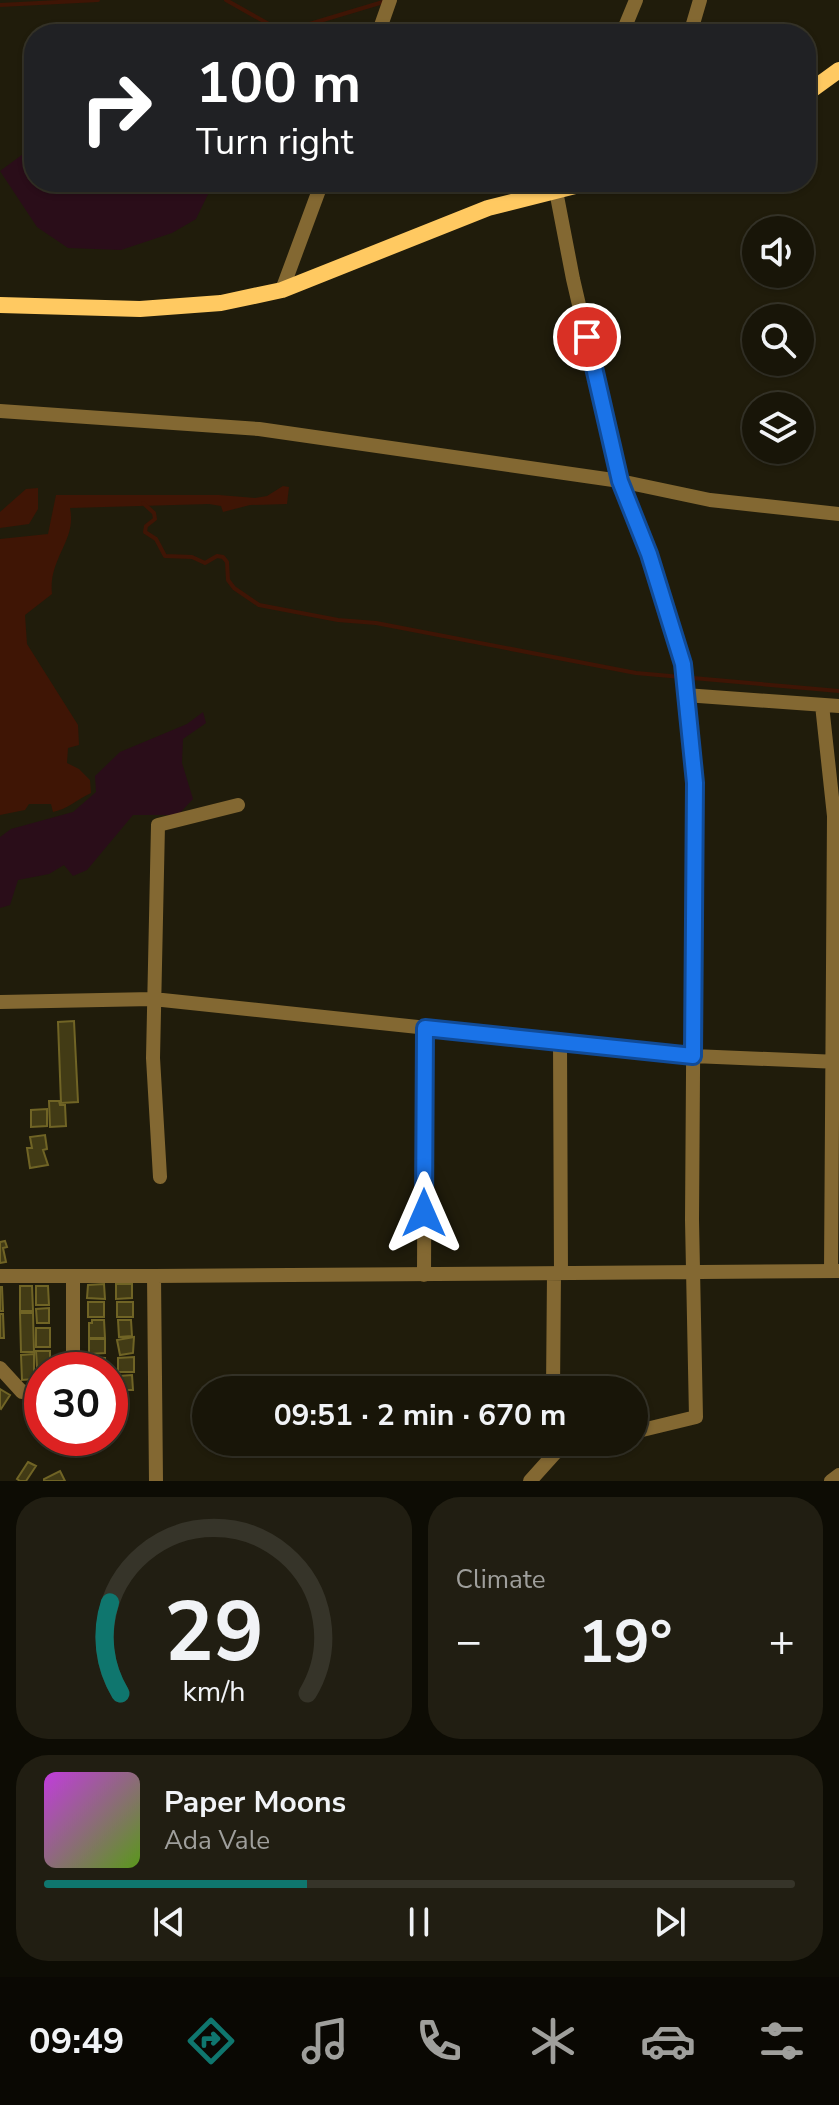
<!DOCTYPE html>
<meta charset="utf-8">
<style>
body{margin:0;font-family:"Nunito Sans",sans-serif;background:#211e12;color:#f1f3f6;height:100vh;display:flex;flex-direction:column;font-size:30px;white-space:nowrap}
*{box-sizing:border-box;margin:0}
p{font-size:26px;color:#9f9f9c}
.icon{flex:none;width:44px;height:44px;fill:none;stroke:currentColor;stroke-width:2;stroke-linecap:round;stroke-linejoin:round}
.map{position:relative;height:1481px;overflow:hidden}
.details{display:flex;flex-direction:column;gap:16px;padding:16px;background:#0d0c04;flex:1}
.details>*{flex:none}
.hud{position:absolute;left:24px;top:24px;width:792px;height:168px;border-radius:32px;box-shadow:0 2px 6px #0004,0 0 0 2px #363429;background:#202124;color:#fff;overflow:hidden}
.controls{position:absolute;left:742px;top:216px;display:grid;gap:16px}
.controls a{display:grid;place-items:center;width:72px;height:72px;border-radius:50%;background:#181508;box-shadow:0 2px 6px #0004,0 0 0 2px #363429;font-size:40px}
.speed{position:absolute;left:24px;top:1352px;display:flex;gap:16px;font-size:40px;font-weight:700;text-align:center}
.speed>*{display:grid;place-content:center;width:104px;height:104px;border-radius:50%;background:#181508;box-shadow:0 2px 6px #0004,0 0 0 2px #363429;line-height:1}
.speed .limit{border:12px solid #d22;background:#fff;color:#111}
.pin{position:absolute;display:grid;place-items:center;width:68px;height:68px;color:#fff;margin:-34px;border:4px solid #fff;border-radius:50%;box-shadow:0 2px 8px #0007}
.me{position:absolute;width:88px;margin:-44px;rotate:0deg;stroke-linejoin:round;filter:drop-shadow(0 0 6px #0008)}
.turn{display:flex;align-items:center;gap:28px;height:168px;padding:0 40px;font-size:36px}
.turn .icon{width:104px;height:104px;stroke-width:2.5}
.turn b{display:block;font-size:56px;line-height:68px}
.big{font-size:60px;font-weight:700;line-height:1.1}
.details .card{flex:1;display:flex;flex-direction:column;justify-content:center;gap:12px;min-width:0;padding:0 28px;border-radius:32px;background:#211e12}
.details .dial{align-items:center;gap:0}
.dial svg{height:208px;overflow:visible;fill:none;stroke:#363429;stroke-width:7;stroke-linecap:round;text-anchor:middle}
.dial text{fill:#f1f3f6;stroke:none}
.song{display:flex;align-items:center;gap:24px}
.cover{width:96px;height:96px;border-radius:12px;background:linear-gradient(135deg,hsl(290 70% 55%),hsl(90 70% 35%))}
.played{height:8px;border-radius:4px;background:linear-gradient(90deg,#0f766e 35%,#363429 35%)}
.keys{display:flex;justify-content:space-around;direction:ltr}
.heat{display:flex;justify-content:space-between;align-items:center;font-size:44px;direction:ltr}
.details .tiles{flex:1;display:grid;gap:16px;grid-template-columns:1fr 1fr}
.card:last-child{grid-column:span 2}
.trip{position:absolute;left:192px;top:1376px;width:456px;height:80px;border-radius:40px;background:#181508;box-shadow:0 2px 6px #0004,0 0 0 2px #363429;font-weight:700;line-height:80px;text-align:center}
.menu{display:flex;height:128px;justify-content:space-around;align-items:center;background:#0a0803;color:#9f9f9c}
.menu .icon{width:56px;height:56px}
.menu .selected{color:#0f766e}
.menu b{font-size:36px;color:#f1f3f6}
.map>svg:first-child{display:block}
</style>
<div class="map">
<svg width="839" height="1481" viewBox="0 0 839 1481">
<rect width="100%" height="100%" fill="#201c0b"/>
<path fill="#2a0d19" d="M 34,146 L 34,182 L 214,182 L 196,219 L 172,233 L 121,250 L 68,248 L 37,227 L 0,171 Z
M 203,712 L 206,723 L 183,739 L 182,763 L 193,799 L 178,815 L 133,815 L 87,870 L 73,876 L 64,865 L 49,874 L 18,880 L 10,905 L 0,908 L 0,837 L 11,829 L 73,812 L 96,792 L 95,776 L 120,752 L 187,724 Z"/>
<path fill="#3f1505" d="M 283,486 L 289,487 L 287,504 L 250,505 L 223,512 L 221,506 L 209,504 L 70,508 C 77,541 48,558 52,594 L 25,615 L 27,644 L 78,725 L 79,745 L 68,748 L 67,763 L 79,769 L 90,780 L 91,793 C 76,800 68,809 53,812 L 51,804 L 29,804 L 25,810 L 0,815 L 0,539 L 48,534 L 56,495 L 219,495 L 255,498 L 267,496 Z
M 38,488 L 38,509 L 29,524 L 0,528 L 0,512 L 26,489 Z"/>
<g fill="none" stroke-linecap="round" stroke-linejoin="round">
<path stroke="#3f1505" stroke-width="4" d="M 226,0 L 283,32 L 383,2
M 0,5 L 98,0
M 143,503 L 154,513 L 155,519 L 146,526 L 145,532 L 156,539 L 165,556 L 192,557 L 205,563 L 217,556 L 223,557 L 227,562 L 228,580 L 234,588 L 259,605 L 338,620 L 376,623 L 636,673 L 839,691"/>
</g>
<path fill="#423b15" stroke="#706425" stroke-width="2" d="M 74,1021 L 78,1102 L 61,1103 L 58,1022 Z
M 49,1101 L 59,1101 L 60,1105 L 65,1105 L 66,1126 L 50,1127 Z
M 47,1109 L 47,1126 L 31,1127 L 31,1110 Z
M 45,1135 L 47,1149 L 43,1150 L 48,1165 L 30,1168 L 27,1148 L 32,1148 L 30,1137 Z
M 5,1241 L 7,1247 L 3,1248 L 6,1262 L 0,1263 L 0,1242 Z
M 104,1284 L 105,1299 L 87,1298 L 88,1285 Z
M 116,1284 L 132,1284 L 132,1298 L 116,1299 Z
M 20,1286 L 32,1286 L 33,1311 L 20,1311 Z
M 36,1286 L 48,1286 L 49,1305 L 36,1305 Z
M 0,1287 L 2,1287 L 3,1311 L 0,1311 Z
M 88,1302 L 104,1302 L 104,1317 L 88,1317 Z
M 117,1302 L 133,1302 L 133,1317 L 117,1317 Z
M 49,1308 L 49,1323 L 37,1323 L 36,1309 Z
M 20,1313 L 33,1313 L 34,1352 L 21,1352 Z
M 0,1314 L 3,1314 L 4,1338 L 0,1338 Z
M 92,1320 L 104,1320 L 105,1338 L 89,1338 L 89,1323 L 92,1323 Z
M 118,1320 L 131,1320 L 132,1336 L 119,1337 Z
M 36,1328 L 50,1328 L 50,1347 L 36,1347 Z
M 134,1337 L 133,1353 L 120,1355 L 117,1340 Z
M 89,1339 L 105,1339 L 105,1353 L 89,1354 Z
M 36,1351 L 50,1351 L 50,1367 L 37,1367 Z
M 34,1354 L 34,1379 L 22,1380 L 21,1355 Z
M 89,1357 L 105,1358 L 105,1370 L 89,1370 Z
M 134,1357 L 134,1372 L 118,1372 L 118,1358 Z
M 37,1369 L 53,1369 L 42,1370 L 42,1387 L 37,1387 Z
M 132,1375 L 133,1390 L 120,1390 L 119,1376 Z
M 0,1389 L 10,1395 L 1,1409 L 0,1408 Z
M 28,1462 L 36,1466 L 26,1481 L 20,1481 L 17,1479 Z
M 60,1471 L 65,1481 L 44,1481 L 44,1479 Z"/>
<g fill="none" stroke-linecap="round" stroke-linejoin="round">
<path stroke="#836832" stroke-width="14" d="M 378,34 L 390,0
M 622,34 L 636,0
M 690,34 L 700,0
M 556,191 L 573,279 L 620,481 L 649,554 L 683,664 L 695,783 L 692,1220 L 696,1417 L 634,1432
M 282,290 L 322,182
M 0,411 L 259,429 L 620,481 L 710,500 L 839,514
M 685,695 L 839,706
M 822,705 L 834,816 L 831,1271
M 0,1002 L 153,999 L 693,1056 L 839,1062
M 560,1042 L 561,1273
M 160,1177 L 153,1058 L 158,825 L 238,805
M 424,1275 L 425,1028
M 0,1276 L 154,1276 L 156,1481
M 154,1276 L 839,1271
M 0,1368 L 22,1392 L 42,1391
M 73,1370 L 73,1277
M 553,1390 L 554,1273
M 530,1481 L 556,1452 L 595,1442
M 831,1481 L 839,1475"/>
<path stroke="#ffc961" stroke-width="16" d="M 806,94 L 839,70
M 0,305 L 140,309 L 221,303 L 282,290 L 488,208 L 591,182"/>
</g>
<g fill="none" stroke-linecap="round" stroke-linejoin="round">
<defs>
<path id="route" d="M 424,1213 L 425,1028 L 693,1056 L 695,783 L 683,664 L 649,554 L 620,481 L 587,337"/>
</defs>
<use href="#route" stroke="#114b97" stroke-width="20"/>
<use href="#route" stroke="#1a73e8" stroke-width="14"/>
</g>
</svg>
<div class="controls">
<a><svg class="icon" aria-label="sound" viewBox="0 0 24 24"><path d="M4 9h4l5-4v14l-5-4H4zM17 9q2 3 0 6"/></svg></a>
<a><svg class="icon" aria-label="search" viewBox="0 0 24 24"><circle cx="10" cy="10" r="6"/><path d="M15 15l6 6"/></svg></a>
<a><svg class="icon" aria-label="layers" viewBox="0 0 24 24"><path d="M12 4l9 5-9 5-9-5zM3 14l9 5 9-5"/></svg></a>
</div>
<div class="speed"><div class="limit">30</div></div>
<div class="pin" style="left:587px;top:337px;background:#d93025"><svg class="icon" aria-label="arrive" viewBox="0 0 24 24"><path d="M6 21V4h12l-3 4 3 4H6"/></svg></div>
<svg class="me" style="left:424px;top:1213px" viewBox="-20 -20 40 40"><path d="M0-17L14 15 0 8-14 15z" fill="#1a73e8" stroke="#fff" stroke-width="4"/></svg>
<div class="trip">09:51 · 2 min · 670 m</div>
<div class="hud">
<div class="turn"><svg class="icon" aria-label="right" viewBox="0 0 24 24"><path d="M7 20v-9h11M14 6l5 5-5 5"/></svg><div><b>100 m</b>Turn right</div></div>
</div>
</div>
<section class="details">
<div class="tiles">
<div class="card dial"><svg viewBox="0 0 100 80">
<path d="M14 69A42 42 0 1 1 86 69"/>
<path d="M14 69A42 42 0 0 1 10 34" stroke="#0f766e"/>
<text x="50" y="56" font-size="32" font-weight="700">29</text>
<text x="50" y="72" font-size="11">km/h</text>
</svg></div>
<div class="card"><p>Climate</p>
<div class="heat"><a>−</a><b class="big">19°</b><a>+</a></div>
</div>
<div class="card">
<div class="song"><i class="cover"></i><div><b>Paper Moons</b><p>Ada Vale</p></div></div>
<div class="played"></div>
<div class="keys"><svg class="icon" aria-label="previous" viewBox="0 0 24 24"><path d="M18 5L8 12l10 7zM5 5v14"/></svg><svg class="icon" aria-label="pause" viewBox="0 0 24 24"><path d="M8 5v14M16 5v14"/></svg><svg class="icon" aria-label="next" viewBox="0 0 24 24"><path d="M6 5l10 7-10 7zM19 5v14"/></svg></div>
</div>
</div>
</section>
<nav class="menu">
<b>09:49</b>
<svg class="icon selected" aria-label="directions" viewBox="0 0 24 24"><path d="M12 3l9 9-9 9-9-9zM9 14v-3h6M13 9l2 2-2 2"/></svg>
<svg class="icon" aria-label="music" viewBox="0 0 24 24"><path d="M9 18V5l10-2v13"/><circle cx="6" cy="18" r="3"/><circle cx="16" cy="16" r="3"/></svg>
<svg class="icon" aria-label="phone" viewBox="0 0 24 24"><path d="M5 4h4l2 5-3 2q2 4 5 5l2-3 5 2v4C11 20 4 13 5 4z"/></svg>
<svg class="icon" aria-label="climate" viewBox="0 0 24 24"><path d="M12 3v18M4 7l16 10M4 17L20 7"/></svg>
<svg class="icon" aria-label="car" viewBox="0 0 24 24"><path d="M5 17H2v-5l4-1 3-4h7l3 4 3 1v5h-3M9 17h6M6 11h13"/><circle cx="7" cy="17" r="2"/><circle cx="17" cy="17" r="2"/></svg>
<svg class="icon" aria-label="filters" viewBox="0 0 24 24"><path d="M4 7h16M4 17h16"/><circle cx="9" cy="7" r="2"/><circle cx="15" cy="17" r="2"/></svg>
</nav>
